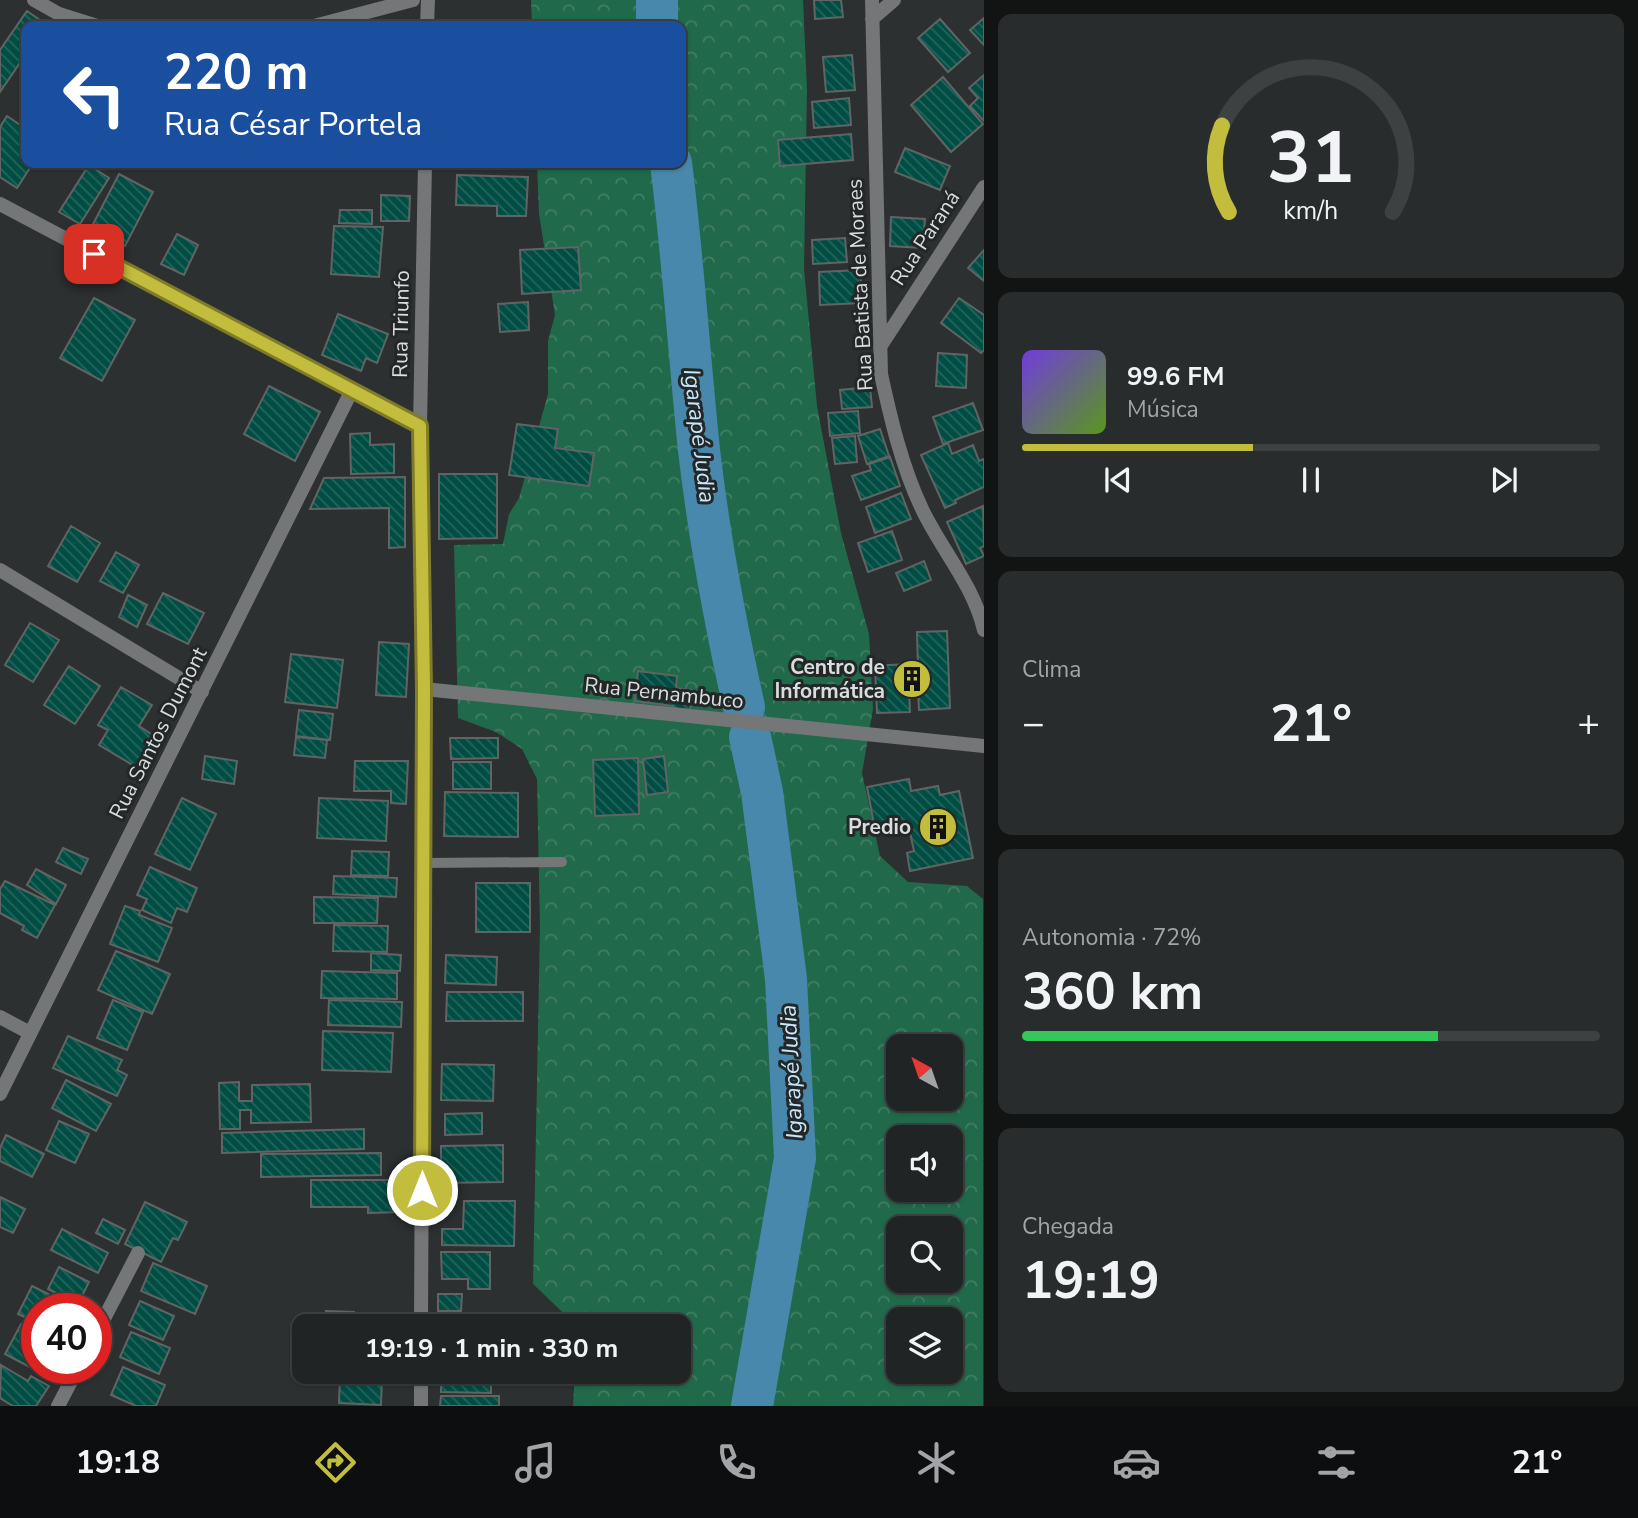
<!DOCTYPE html>
<html lang="pt">
<meta charset="utf-8">
<style>
body{margin:0;font-family:"Nunito Sans",sans-serif;background:#292c2d;color:#f1f3f6;height:100vh;display:flex;flex-direction:column;font-size:26px;white-space:nowrap}
*{box-sizing:border-box;margin:0}
p{font-size:23px;color:#a2a4a7}
.icon{flex:none;width:38px;height:38px;fill:none;stroke:currentColor;stroke-width:2;stroke-linecap:round;stroke-linejoin:round}
.map{position:relative;flex:1;overflow:hidden}
.sheet{display:flex;flex-direction:column;gap:14px;padding:14px;background:#121414;width:654px}
.sheet>*{flex:none}
.banner{position:absolute;left:21px;top:21px;width:665px;height:147px;border-radius:14px;box-shadow:0 2px 5px #0004,0 0 0 2px #3e4142;background:#1a4fa0;color:#fff;overflow:hidden}
.needle{width:46px;rotate:320deg}
.buttons{position:absolute;left:886px;top:1034px;display:grid;gap:14px}
.buttons a{display:grid;place-items:center;width:77px;height:77px;border-radius:14px;background:#212425;box-shadow:0 2px 5px #0004,0 0 0 2px #3e4142;font-size:35px}
.speed{position:absolute;left:21px;top:1293px;display:flex;gap:14px;font-size:35px;font-weight:700;text-align:center}
.speed>*{display:grid;place-content:center;width:91px;height:91px;border-radius:50%;background:#212425;box-shadow:0 2px 5px #0004,0 0 0 2px #3e4142;line-height:1}
.speed .limit{border:10px solid #d22;background:#fff;color:#111}
.pin{position:absolute;display:grid;place-items:center;width:60px;height:60px;color:#fff;margin:-30px;border-radius:14px;box-shadow:0 4px 10px #0006}
.me{position:absolute;width:77px;margin:-38px;rotate:0deg;stroke-linejoin:round;filter:drop-shadow(0 0 5px #0008)}
.turn{display:flex;align-items:center;gap:24px;height:147px;padding:0 28px;font-size:32px}
.turn .icon{width:91px;height:91px;stroke-width:2.5}
.turn b{display:block;font-size:49px;line-height:60px}
.big{font-size:52px;font-weight:700;line-height:1.1}
.sheet .tile{flex:1;display:flex;flex-direction:column;justify-content:center;gap:10px;min-width:0;padding:0 24px;border-radius:14px;background:#292c2d}
.sheet .dial{align-items:center;gap:0}
.dial svg{height:182px;overflow:visible;fill:none;stroke:#3e4142;stroke-width:7;stroke-linecap:round;text-anchor:middle}
.dial text{fill:#f1f3f6;stroke:none}
.song{display:flex;align-items:center;gap:21px}
.cover{width:84px;height:84px;border-radius:10px;background:linear-gradient(135deg,hsl(260 70% 55%),hsl(90 70% 35%))}
.played{height:7px;border-radius:4px;background:linear-gradient(90deg,#c3bd3e 40%,#3e4142 40%)}
.keys{display:flex;justify-content:space-around;direction:ltr}
.heat{display:flex;justify-content:space-between;align-items:center;font-size:38px;direction:ltr}
.charge{height:10px;border-radius:5px;background:linear-gradient(90deg,#34c759 72%,#3e4142 0)}
.trip{position:absolute;left:292px;top:1314px;width:399px;height:70px;border-radius:14px;background:#212425;box-shadow:0 2px 5px #0004,0 0 0 2px #3e4142;font-weight:700;line-height:70px;text-align:center}
.menu{display:flex;height:112px;justify-content:space-around;align-items:center;background:#0d0e0f;color:#a2a4a7}
.menu .icon{width:49px;height:49px}
.menu .selected{color:#c3bd3e}
.menu b{font-size:32px;color:#f1f3f6}
main{display:flex;flex:1;min-height:0}
.map>svg:first-child{display:block}
</style>
<main>
<div class="map">
<svg width="984" height="1406" viewBox="0 0 984 1406">
<defs>
<pattern id="forest-crowns" width="20" height="18" patternUnits="userSpaceOnUse" patternTransform="scale(1.75)"><rect width="20" height="18" fill="#21694b"/><path d="M2 6a3 3 0 1 1 6 0M12 15a3 3 0 1 1 6 0" fill="none" stroke="#417e64"/></pattern>
<pattern id="building-back-hatch" width="6" height="6" patternUnits="userSpaceOnUse" patternTransform="scale(1.75)"><rect width="6" height="6" fill="#004d43"/><path d="M-1 5l2 2M0 0l6 6M5-1l2 2" fill="none" stroke="#25665e"/></pattern>
</defs>
<rect width="100%" height="100%" fill="#2c3031"/>
<path fill="url(#forest-crowns)" fill-rule="evenodd" d="M 531,0 L 803,0 L 807,89 L 804,269 L 817,406 L 841,533 L 869,634 L 873,709 L 862,773 L 880,856 L 908,882 L 967,886 L 983,899 L 983,1406 L 573,1406 L 575,1372 L 679,1372 L 679,1326 L 577,1326 L 533,1284 L 540,927 L 537,779 L 522,749 L 496,732 L 458,718 L 454,545 L 503,544 L 509,514 L 519,498 L 548,394 L 548,341 L 555,315 L 539,214 L 537,163 L 681,163 L 681,26 L 532,26 ZM 898,1046 L 950,1046 L 950,1099 L 898,1099 ZM 898,1138 L 950,1138 L 950,1190 L 898,1190 ZM 898,1228 L 950,1228 L 950,1281 L 898,1281 ZM 898,1320 L 950,1320 L 950,1372 L 898,1372 Z"/>
<g fill="none" stroke-linecap="round" stroke-linejoin="round">
<path stroke="#4788ac" stroke-width="42" d="M 657,26 L 657,0
M 671,163 C 683,258 689,354 699,450 C 709,536 725,622 744,707
M 750,737 L 762,792 L 786,979 L 795,1158 L 752,1406"/>
</g>
<path fill="url(#building-back-hatch)" stroke="#606463" stroke-width="2" d="M 814,0 L 841,0 L 843,17 L 815,19 Z
M 27,11 L 47,25 L 26,26 L 26,54 L 0,92 L 0,50 Z
M 984,18 L 984,45 L 970,30 Z
M 940,19 L 970,53 L 948,72 L 918,38 Z
M 852,55 L 855,90 L 826,92 L 823,57 Z
M 984,75 L 984,121 L 970,106 L 978,98 L 969,88 Z
M 943,77 L 983,124 L 951,152 L 911,105 Z
M 849,98 L 851,125 L 814,128 L 812,102 Z
M 7,116 L 26,129 L 26,163 L 33,163 L 17,188 L 0,177 L 0,127 Z
M 851,134 L 853,160 L 780,166 L 778,140 Z
M 905,148 L 950,166 L 940,190 L 895,172 Z
M 89,165 L 109,178 L 80,224 L 59,212 Z
M 119,174 L 153,192 L 125,246 L 91,228 Z
M 457,175 L 528,177 L 526,216 L 497,216 L 497,206 L 456,205 Z
M 381,195 L 410,196 L 409,221 L 381,221 Z
M 340,210 L 372,210 L 372,224 L 339,223 Z
M 891,217 L 925,219 L 922,248 L 890,246 Z
M 334,226 L 383,227 L 379,277 L 331,274 Z
M 177,234 L 198,245 L 184,275 L 161,264 Z
M 845,238 L 847,262 L 813,264 L 812,240 Z
M 578,247 L 581,290 L 522,294 L 520,250 Z
M 984,250 L 984,281 L 968,268 Z
M 860,270 L 862,303 L 820,305 L 819,272 Z
M 94,298 L 135,320 L 102,381 L 60,358 Z
M 959,298 L 984,315 L 984,350 L 981,353 L 941,323 Z
M 528,302 L 529,330 L 500,332 L 498,304 Z
M 338,314 L 388,334 L 377,363 L 366,358 L 361,371 L 322,355 Z
M 938,353 L 967,355 L 966,388 L 936,386 Z
M 269,386 L 320,412 L 295,461 L 244,434 Z
M 870,387 L 872,407 L 842,409 L 840,390 Z
M 973,403 L 983,430 L 943,444 L 933,417 Z
M 858,411 L 860,433 L 830,436 L 828,413 Z
M 517,424 L 558,429 L 555,448 L 594,453 L 589,486 L 509,475 Z
M 880,429 L 889,456 L 867,464 L 858,436 Z
M 370,433 L 370,445 L 394,444 L 394,473 L 351,474 L 350,434 Z
M 855,436 L 857,462 L 835,464 L 832,438 Z
M 948,443 L 952,454 L 973,445 L 979,461 L 984,459 L 984,487 L 955,500 L 956,503 L 945,508 L 921,455 Z
M 890,457 L 900,486 L 861,500 L 852,476 L 871,470 L 869,464 Z
M 439,474 L 497,474 L 497,538 L 439,539 Z
M 405,477 L 405,547 L 389,548 L 389,508 L 310,509 L 324,478 Z
M 901,493 L 911,519 L 875,533 L 866,507 Z
M 983,506 L 984,546 L 980,548 L 984,556 L 966,564 L 947,522 Z
M 71,526 L 100,543 L 77,582 L 48,566 Z
M 892,531 L 902,560 L 868,572 L 858,543 Z
M 116,552 L 139,565 L 123,593 L 100,581 Z
M 924,561 L 931,580 L 904,591 L 896,573 Z
M 163,593 L 204,613 L 188,644 L 147,624 Z
M 128,595 L 147,605 L 137,627 L 119,617 Z
M 30,623 L 59,640 L 33,682 L 5,665 Z
M 947,631 L 950,708 L 919,710 L 918,689 L 909,690 L 910,712 L 877,713 L 875,666 L 905,664 L 904,669 L 918,669 L 917,632 Z
M 379,642 L 409,644 L 406,697 L 376,695 Z
M 291,654 L 343,660 L 337,708 L 285,702 Z
M 69,666 L 100,686 L 75,724 L 44,705 Z
M 638,671 L 677,676 L 676,688 L 692,690 L 690,710 L 672,708 L 673,706 L 635,701 Z
M 121,687 L 152,705 L 139,726 L 154,736 L 136,767 L 99,745 L 108,730 L 98,725 Z
M 299,710 L 333,714 L 330,740 L 296,736 Z
M 296,737 L 327,740 L 325,758 L 294,755 Z
M 450,738 L 498,738 L 498,758 L 451,759 Z
M 205,756 L 237,761 L 234,784 L 202,779 Z
M 664,756 L 668,792 L 647,795 L 643,759 Z
M 638,758 L 639,814 L 595,816 L 593,760 Z
M 355,761 L 408,761 L 406,804 L 391,803 L 391,791 L 354,791 Z
M 453,762 L 491,762 L 491,789 L 453,789 Z
M 909,779 L 911,791 L 938,786 L 940,795 L 959,791 L 973,858 L 910,871 L 907,853 L 914,851 L 908,823 L 875,830 L 867,787 Z
M 445,792 L 518,793 L 518,837 L 444,836 Z
M 182,798 L 216,814 L 190,870 L 155,854 Z
M 319,798 L 388,801 L 386,841 L 317,838 Z
M 63,848 L 88,859 L 81,874 L 56,862 Z
M 352,851 L 389,852 L 388,876 L 351,875 Z
M 150,867 L 197,888 L 187,912 L 177,908 L 171,923 L 142,910 L 147,899 L 137,895 Z
M 36,869 L 66,885 L 56,904 L 27,885 Z
M 334,876 L 397,878 L 396,897 L 333,894 Z
M 5,881 L 55,905 L 37,938 L 22,930 L 24,926 L 0,913 L 0,889 Z
M 476,883 L 530,883 L 530,932 L 476,932 Z
M 314,897 L 378,898 L 377,923 L 314,923 Z
M 125,906 L 140,911 L 139,915 L 172,928 L 158,962 L 110,944 Z
M 334,925 L 388,926 L 387,952 L 333,951 Z
M 116,951 L 170,974 L 152,1014 L 98,990 Z
M 371,953 L 401,955 L 400,971 L 371,970 Z
M 446,955 L 497,957 L 496,985 L 445,983 Z
M 322,971 L 397,973 L 397,999 L 321,998 Z
M 447,992 L 523,992 L 523,1021 L 446,1021 Z
M 113,1000 L 143,1012 L 127,1050 L 97,1038 Z
M 329,1000 L 402,1002 L 401,1027 L 328,1025 Z
M 323,1031 L 393,1033 L 391,1072 L 322,1070 Z
M 68,1036 L 122,1060 L 117,1070 L 127,1075 L 117,1096 L 53,1068 Z
M 442,1064 L 494,1065 L 493,1101 L 441,1100 Z
M 66,1080 L 111,1104 L 96,1131 L 52,1108 Z
M 239,1082 L 239,1101 L 252,1101 L 252,1085 L 310,1084 L 311,1122 L 251,1123 L 251,1110 L 240,1110 L 240,1129 L 220,1129 L 219,1083 Z
M 482,1113 L 482,1134 L 445,1135 L 445,1114 Z
M 59,1121 L 89,1134 L 75,1163 L 46,1150 Z
M 364,1129 L 364,1149 L 222,1153 L 222,1133 Z
M 6,1135 L 44,1154 L 32,1177 L 0,1161 L 0,1148 Z
M 503,1145 L 503,1182 L 441,1183 L 441,1146 Z
M 381,1153 L 381,1175 L 261,1177 L 261,1154 Z
M 311,1180 L 403,1180 L 403,1212 L 368,1213 L 368,1207 L 311,1207 Z
M 0,1197 L 25,1209 L 13,1233 L 0,1227 Z
M 464,1201 L 515,1201 L 514,1246 L 442,1245 L 442,1229 L 463,1229 Z
M 145,1202 L 187,1222 L 178,1240 L 173,1238 L 161,1262 L 125,1244 Z
M 103,1219 L 125,1230 L 118,1244 L 96,1233 Z
M 62,1229 L 108,1253 L 98,1273 L 51,1250 Z
M 441,1252 L 490,1252 L 490,1289 L 468,1289 L 468,1279 L 442,1279 Z
M 153,1263 L 207,1286 L 195,1314 L 141,1291 Z
M 59,1267 L 89,1282 L 78,1304 L 48,1289 Z
M 32,1286 L 78,1309 L 37,1309 L 37,1323 L 18,1314 Z
M 438,1294 L 462,1294 L 461,1311 L 438,1311 Z
M 140,1301 L 174,1316 L 163,1340 L 129,1325 Z
M 326,1311 L 354,1312 L 353,1326 L 326,1326 Z
M 494,1319 L 541,1320 L 541,1326 L 449,1326 L 493,1326 Z
M 21,1324 L 37,1332 L 37,1368 L 53,1368 L 49,1377 L 5,1354 Z
M 131,1332 L 170,1348 L 159,1374 L 120,1357 Z
M 1,1365 L 28,1381 L 31,1376 L 49,1386 L 36,1406 L 13,1406 L 0,1398 Z
M 123,1367 L 165,1385 L 156,1406 L 136,1406 L 111,1395 Z
M 441,1372 L 491,1372 L 491,1393 L 441,1392 Z
M 340,1375 L 382,1376 L 381,1405 L 339,1403 Z
M 441,1396 L 499,1396 L 499,1406 L 440,1406 Z"/>
<g fill="none" stroke-linecap="round" stroke-linejoin="round">
<path stroke="#747677" stroke-width="10" d="M 423,863 L 562,862"/>
<path stroke="#747677" stroke-width="14" d="M 34,0 L 59,14 L 97,26
M 872,0 L 881,374 C 891,420 902,467 922,509 C 942,551 973,584 984,630
M 872,19 L 894,0
M 314,26 L 413,0
M 0,204 L 420,426
M 880,347 L 984,187
M 0,570 L 202,692
M 0,1017 L 30,1033
M 0,1094 L 352,390
M 96,1334 L 138,1253
M 58,1406 L 78,1368"/>
<path stroke="#747677" stroke-width="14" d="M 427,26 L 428,0
M 424,689 L 984,746
M 421,1326 L 424,689 L 420,426 L 425,163
M 421,1406 L 421,1372"/>
</g>
<g fill="none" stroke-linecap="round" stroke-linejoin="round">
<defs>
<path id="route" d="M 94,254 L 420,426 L 424,690 L 422,1190"/>
</defs>
<use href="#route" stroke="#7f7b28" stroke-width="18"/>
<use href="#route" stroke="#c3bd3e" stroke-width="12"/>
</g>
<defs>
<symbol id="building-disc" viewBox="-11 -11 22 22"><circle r="9.5" fill="#c3bd3e" stroke="#232727"/><path d="M-4-6H4V6H1V3H-1V6H-4ZM-2.5-4.3h1.7v1.8h-1.7ZM.8-4.3h1.7v1.8H.8ZM-2.5-1h1.7V.8h-1.7ZM.8-1h1.7V.8H.8Z" fill="#111"/></symbol>
</defs>
<g fill-rule="evenodd">
<use href="#building-disc" x="890" y="657" width="44" height="44"/>
<use href="#building-disc" x="916" y="805" width="44" height="44"/>
</g>
<g text-anchor="middle" stroke-width="6" stroke-linejoin="round" paint-order="stroke">
<g font-size="21" fill="#dadddd" stroke="#232727">
<text transform="translate(925 238) rotate(-57)" y="7">Rua Paraná</text>
<text transform="translate(860 285) rotate(-93)" y="7">Rua Batista de Moraes</text>
<text transform="translate(401 324) rotate(-89)" y="7">Rua Triunfo</text>
<text transform="translate(664 693) rotate(6)" y="7">Rua Pernambuco</text>
<text transform="translate(158 733) rotate(-63)" y="7">Rua Santos Dumont</text>
</g>
<g font-size="21" font-weight="bold" fill="#dadddd" stroke="#232727" text-anchor="end">
<text x="885" y="674">Centro de<tspan x="885" dy="24">Informática</tspan></text>
<text x="911" y="834">Predio</text>
</g>
<g font-size="23" font-style="italic" fill="#c5e8fd" stroke="#232727">
<text transform="translate(700 436) rotate(83)" y="8">Igarapé Judia</text>
<text transform="translate(791 1072) rotate(-93)" y="8">Igarapé Judia</text>
</g>
</g>
</svg>
<div class="buttons">
<a><svg class="needle" viewBox="-14 -14 28 28"><path d="M0-13l5 13h-10z" fill="#e53935"/><path d="M0 13l5-13h-10z" fill="#a2a4a7"/></svg></a>
<a><svg class="icon" aria-label="sound" viewBox="0 0 24 24"><path d="M4 9h4l5-4v14l-5-4H4zM17 9q2 3 0 6"/></svg></a>
<a><svg class="icon" aria-label="search" viewBox="0 0 24 24"><circle cx="10" cy="10" r="6"/><path d="M15 15l6 6"/></svg></a>
<a><svg class="icon" aria-label="layers" viewBox="0 0 24 24"><path d="M12 4l9 5-9 5-9-5zM3 14l9 5 9-5"/></svg></a>
</div>
<div class="speed"><div class="limit">40</div></div>
<div class="pin" style="left:94px;top:254px;background:#d93025"><svg class="icon" aria-label="arrive" viewBox="0 0 24 24"><path d="M6 21V4h12l-3 4 3 4H6"/></svg></div>
<svg class="me" style="left:422px;top:1190px" viewBox="-20 -20 40 40"><circle r="17" fill="#c3bd3e" stroke="#fff" stroke-width="3"/><path d="M0-11L8 9 0 5-8 9z" fill="#fff"/></svg>
<div class="trip">19:19 · 1 min · 330 m</div>
<div class="banner">
<div class="turn"><svg class="icon" aria-label="left" viewBox="0 0 24 24"><path d="M17 20v-9H6M10 6l-5 5 5 5"/></svg><div><b>220 m</b>Rua César Portela</div></div>
</div>
</div>
<section class="sheet">
<div class="tile dial"><svg viewBox="0 0 100 80">
<path d="M14 69A42 42 0 1 1 86 69"/>
<path d="M14 69A42 42 0 0 1 11 31" stroke="#c3bd3e"/>
<text x="50" y="56" font-size="32" font-weight="700">31</text>
<text x="50" y="72" font-size="11">km/h</text>
</svg></div>
<div class="tile">
<div class="song"><i class="cover"></i><div><b>99.6 FM</b><p>Música</p></div></div>
<div class="played"></div>
<div class="keys"><svg class="icon" aria-label="previous" viewBox="0 0 24 24"><path d="M18 5L8 12l10 7zM5 5v14"/></svg><svg class="icon" aria-label="pause" viewBox="0 0 24 24"><path d="M8 5v14M16 5v14"/></svg><svg class="icon" aria-label="next" viewBox="0 0 24 24"><path d="M6 5l10 7-10 7zM19 5v14"/></svg></div>
</div>
<div class="tile"><p>Clima</p>
<div class="heat"><a>−</a><b class="big">21°</b><a>+</a></div>
</div>
<div class="tile"><p>Autonomia · 72%</p><b class="big">360 km</b><div class="charge"></div></div>
<div class="tile"><p>Chegada</p><b class="big">19:19</b></div>
</section>
</main>
<nav class="menu">
<b>19:18</b>
<svg class="icon selected" aria-label="directions" viewBox="0 0 24 24"><path d="M12 3l9 9-9 9-9-9zM9 14v-3h6M13 9l2 2-2 2"/></svg>
<svg class="icon" aria-label="music" viewBox="0 0 24 24"><path d="M9 18V5l10-2v13"/><circle cx="6" cy="18" r="3"/><circle cx="16" cy="16" r="3"/></svg>
<svg class="icon" aria-label="phone" viewBox="0 0 24 24"><path d="M5 4h4l2 5-3 2q2 4 5 5l2-3 5 2v4C11 20 4 13 5 4z"/></svg>
<svg class="icon" aria-label="climate" viewBox="0 0 24 24"><path d="M12 3v18M4 7l16 10M4 17L20 7"/></svg>
<svg class="icon" aria-label="car" viewBox="0 0 24 24"><path d="M5 17H2v-5l4-1 3-4h7l3 4 3 1v5h-3M9 17h6M6 11h13"/><circle cx="7" cy="17" r="2"/><circle cx="17" cy="17" r="2"/></svg>
<svg class="icon" aria-label="filters" viewBox="0 0 24 24"><path d="M4 7h16M4 17h16"/><circle cx="9" cy="7" r="2"/><circle cx="15" cy="17" r="2"/></svg>
<b>21°</b>
</nav>
